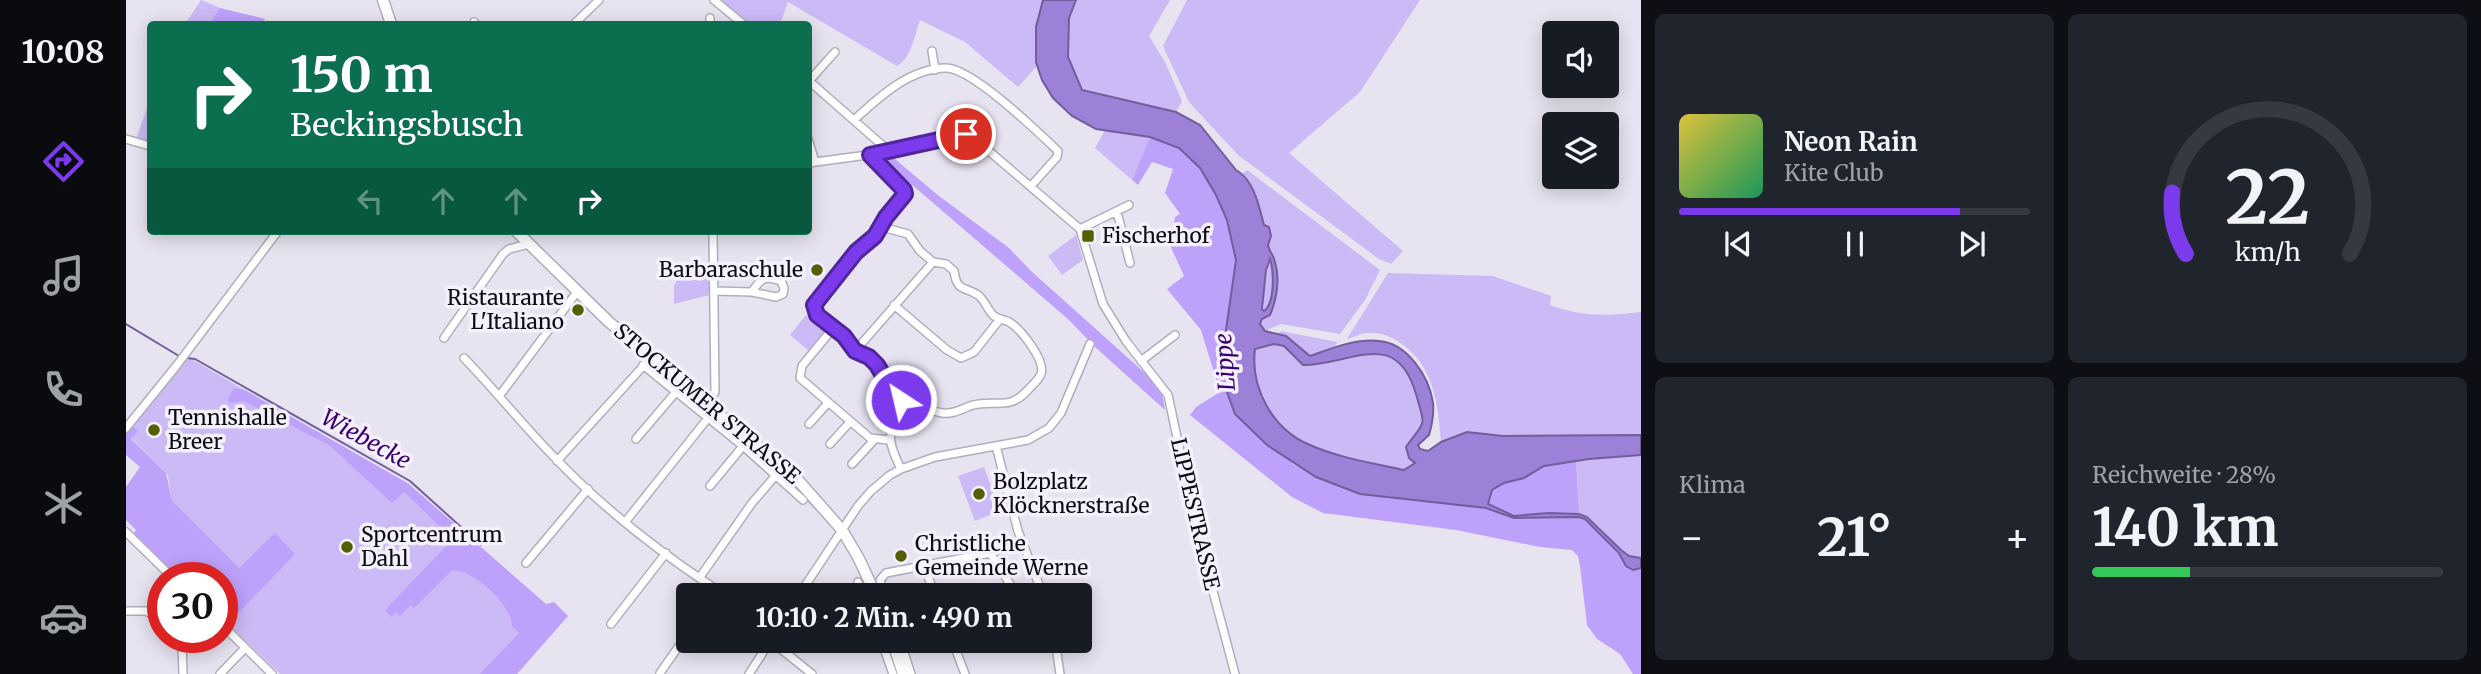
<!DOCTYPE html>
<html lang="de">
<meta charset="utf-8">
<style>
body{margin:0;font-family:Merriweather,serif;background:#20242c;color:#f1f3f6;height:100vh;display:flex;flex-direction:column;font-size:26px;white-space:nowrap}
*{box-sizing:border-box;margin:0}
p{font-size:23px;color:#9ea1a6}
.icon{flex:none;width:38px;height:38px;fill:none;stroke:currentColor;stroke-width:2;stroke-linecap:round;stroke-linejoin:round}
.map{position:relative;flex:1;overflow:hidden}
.panel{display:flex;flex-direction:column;gap:14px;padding:14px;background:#0d0f14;width:840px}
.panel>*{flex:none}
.banner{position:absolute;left:21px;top:21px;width:665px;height:214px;border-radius:7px;box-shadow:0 4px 18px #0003;background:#0b6e4f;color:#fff;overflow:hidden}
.controls{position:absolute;left:1416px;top:21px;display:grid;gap:14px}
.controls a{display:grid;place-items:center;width:77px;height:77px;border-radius:7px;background:#171b24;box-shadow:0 4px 18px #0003;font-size:35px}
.speed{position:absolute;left:21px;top:562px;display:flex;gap:14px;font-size:35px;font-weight:700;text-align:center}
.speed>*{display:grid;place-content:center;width:91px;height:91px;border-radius:50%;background:#171b24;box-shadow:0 4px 18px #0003;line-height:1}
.speed .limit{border:10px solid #d22;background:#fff;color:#111}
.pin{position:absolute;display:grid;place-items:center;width:60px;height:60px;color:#fff;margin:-30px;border:4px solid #fff;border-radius:50%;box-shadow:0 2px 7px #0007}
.me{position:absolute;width:77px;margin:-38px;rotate:325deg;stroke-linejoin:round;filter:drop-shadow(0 0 5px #0008)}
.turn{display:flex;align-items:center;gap:24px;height:147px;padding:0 28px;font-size:32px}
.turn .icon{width:91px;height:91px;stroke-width:2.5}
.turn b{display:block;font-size:49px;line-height:60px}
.lanes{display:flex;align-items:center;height:66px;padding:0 28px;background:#0003;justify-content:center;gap:35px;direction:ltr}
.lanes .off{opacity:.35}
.big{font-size:52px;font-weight:700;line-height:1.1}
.panel .card{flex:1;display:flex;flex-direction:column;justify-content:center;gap:10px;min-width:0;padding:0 24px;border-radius:10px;background:#20242c}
.panel .dial{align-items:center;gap:0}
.dial svg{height:182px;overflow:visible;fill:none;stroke:#363941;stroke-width:7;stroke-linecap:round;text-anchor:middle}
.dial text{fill:#f1f3f6;stroke:none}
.song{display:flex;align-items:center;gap:21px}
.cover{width:84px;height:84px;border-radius:10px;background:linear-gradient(135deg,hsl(50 70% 55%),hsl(150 70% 35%))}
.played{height:7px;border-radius:4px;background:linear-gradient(90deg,#7c3aed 80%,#363941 80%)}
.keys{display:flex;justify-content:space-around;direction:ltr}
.heat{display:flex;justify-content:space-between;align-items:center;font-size:38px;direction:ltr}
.charge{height:10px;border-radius:5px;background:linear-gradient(90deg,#34c759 28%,#363941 0)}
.panel .tiles{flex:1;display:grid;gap:14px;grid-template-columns:repeat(2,1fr)}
.trip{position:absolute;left:550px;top:583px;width:416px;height:70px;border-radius:7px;background:#171b24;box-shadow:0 4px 18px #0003;font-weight:700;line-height:70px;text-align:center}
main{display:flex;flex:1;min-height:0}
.menu{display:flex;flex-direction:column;width:126px;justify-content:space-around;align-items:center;background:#090b0e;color:#9ea1a6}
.menu .icon{width:49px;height:49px}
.menu .active{color:#7c3aed}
.menu b{font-size:32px;color:#f1f3f6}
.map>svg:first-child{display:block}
</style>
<main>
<nav class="menu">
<b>10:08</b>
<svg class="icon active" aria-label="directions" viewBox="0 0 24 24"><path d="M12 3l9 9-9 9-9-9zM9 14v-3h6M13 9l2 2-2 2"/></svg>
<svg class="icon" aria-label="music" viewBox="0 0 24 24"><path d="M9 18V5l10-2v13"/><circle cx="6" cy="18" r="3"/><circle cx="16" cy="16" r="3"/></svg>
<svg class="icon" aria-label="phone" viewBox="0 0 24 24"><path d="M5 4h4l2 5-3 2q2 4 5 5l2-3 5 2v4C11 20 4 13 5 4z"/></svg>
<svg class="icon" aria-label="climate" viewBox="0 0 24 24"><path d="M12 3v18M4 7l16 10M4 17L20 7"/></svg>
<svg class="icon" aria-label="car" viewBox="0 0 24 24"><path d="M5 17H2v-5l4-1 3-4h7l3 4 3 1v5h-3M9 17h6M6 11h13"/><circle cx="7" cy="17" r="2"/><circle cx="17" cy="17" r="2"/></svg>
</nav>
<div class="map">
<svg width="1515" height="674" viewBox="0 0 1515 674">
<rect width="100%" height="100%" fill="#e7e3f1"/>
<path fill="#cbbaf6" d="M 75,0 L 94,8 L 83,24 L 59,24 Z
M 593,0 L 917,0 L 909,39 L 911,66 L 892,87 L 839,42 L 794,20 C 789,34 785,59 771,66 L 662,2 L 654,24 L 621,24 Z
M 950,0 L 1044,0 L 1023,36 L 1039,62 L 1056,101 L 1050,112 L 956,90 L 942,57 L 943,18 Z
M 1061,0 L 1294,0 L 1234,92 L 1163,153 L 1277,251 L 1265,264 L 1253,259 L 1112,155 L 1063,102 L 1037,46 Z
M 24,100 L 24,143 L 10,139 Z
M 979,130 L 1024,137 L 1006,180 L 969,148 Z
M 1121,170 L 1254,270 L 1239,300 L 1214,334 L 1155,324 L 1139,331 L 1134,324 L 1136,319 L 1144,315 L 1151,283 L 1149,261 L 1142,245 L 1145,236 L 1138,225 L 1130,197 L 1116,174 Z
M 950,235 L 957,260 L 936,275 L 922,256 Z
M 1143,259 C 1149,271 1149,303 1138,311 L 1137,300 Z
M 583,263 L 583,295 L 548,304 L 548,286 L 556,270 Z
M 1262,273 L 1367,276 L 1425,296 L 1424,305 C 1455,317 1483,316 1515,312 L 1515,435 L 1377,436 L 1341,432 L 1315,442 C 1312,403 1308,365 1273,342 C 1264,336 1253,332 1242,333 C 1235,333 1228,337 1221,339 Z
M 680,315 L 701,332 L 684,352 L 664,335 Z
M 1155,331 L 1211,342 L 1209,347 L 1184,356 L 1177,353 L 1169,342 L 1151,335 Z
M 1149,344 L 1158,346 L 1167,357 C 1187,357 1206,356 1226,356 C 1235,356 1245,352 1253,353 C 1277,356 1286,380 1292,400 C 1297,419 1302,424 1286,439 L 1290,462 L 1278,470 C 1248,463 1213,458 1184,445 C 1146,429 1124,388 1129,349 Z
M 62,357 L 282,486 L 435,621 L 388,674 L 154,674 L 102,624 L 134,590 L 46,503 L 42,475 L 1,434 Z
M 549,385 L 653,470 L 697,517 L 653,474 Z
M 1515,455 L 1515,558 C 1487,556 1478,522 1453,514 L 1450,461 Z
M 858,467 L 874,511 L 849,521 L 832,476 Z"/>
<path fill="#bea1fb" d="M 94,8 L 139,19 L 136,24 L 83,24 Z
M 1024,137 L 1053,148 L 1074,168 L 1090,195 L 1101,220 L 1110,260 L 1097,351 L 1099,375 L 1167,464 L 1216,487 L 1262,497 L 1360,508 L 1388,518 L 1453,517 L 1459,519 L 1493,553 L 1500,566 L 1515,568 L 1515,674 L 1507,674 L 1494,654 L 1471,639 L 1461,625 L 1454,566 L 1452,556 L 1446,550 L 1414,547 L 1330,530 L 1197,513 L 1166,497 L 1064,415 L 1070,407 L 1094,392 L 1075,330 L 1041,289 L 1058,276 L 1044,245 L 1049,217 L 1054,214 L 1039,193 L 1047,169 L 1026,162 L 1012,185 L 1006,180 Z
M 764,155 L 813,196 L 883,248 L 905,271 L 1019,373 L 1036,393 L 1039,410 L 968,346 L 943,320 L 755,158 Z
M 108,388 L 119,390 L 283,484 L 420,604 L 428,602 L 442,616 L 391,674 L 354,674 L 393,633 L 386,626 C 386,605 347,569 326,570 L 288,608 L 285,605 L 274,616 L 270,612 L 265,617 L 259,610 L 327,539 L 278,492 L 266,503 L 203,445 L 118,401 L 103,403 L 102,399 Z
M 6,426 L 12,431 L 5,439 L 40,473 L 46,501 L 113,568 L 149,533 L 169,554 L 101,625 L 96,621 L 96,578 L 51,577 L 7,535 L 10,530 L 0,520 L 0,487 L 14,467 L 0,455 L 0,433 Z
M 1450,461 L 1453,514 L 1422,513 L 1388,516 L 1362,505 L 1366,490 L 1378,483 L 1398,478 L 1418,466 Z"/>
<path fill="#9d81d8" stroke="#725e9c" stroke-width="2" fill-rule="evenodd" d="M 917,0 L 950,0 L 943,18 L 942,57 L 956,90 L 1050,112 L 1074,125 L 1110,170 C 1128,180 1133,206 1138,225 L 1143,227 L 1145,236 L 1142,245 C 1143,251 1148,256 1149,262 C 1154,278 1151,299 1144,315 L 1136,319 L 1134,324 L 1139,331 L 1160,336 L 1184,356 C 1204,349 1230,338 1253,341 C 1281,343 1303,376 1307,403 C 1308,414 1306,425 1303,435 L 1292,445 L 1294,449 L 1302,451 L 1315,442 L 1341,432 L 1377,436 L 1515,435 L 1515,455 L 1463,459 L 1418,466 L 1398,478 L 1378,483 L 1366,490 L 1362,504 L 1388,516 L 1422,513 L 1453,514 L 1461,517 L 1495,550 L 1503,556 L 1515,558 L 1515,568 L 1507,570 L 1500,566 L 1493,553 L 1459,519 L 1453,517 L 1388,518 L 1360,508 L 1234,494 L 1190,477 L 1141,445 L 1109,414 L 1101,392 L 1097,351 L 1110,260 L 1101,220 L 1090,195 L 1074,168 L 1053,148 L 1024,137 L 970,129 L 946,116 L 927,98 L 916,80 L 910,62 L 910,27 ZM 1144,259 C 1148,272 1149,303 1138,311 L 1136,309 L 1140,270 ZM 1148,344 L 1158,346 L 1177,365 C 1225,365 1270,326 1290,394 C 1300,429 1300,419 1280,447 L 1283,458 L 1289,463 L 1278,470 C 1247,463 1213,458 1184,445 C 1147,430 1124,388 1129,349 Z"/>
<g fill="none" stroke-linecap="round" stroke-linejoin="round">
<path stroke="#725e9c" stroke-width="2" d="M 0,324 L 53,356
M 61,358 L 69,359 L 284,481 L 355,545"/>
<defs>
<path id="minor" d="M 588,0 L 617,24
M 348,22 L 350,24
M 448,24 L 473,0
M 584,24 L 584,18
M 806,51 L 809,70
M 682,80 L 764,152
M 683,81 L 709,52
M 728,120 C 753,97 784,68 820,68 C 846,68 912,132 932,151 L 931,157 L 905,186
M 0,139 L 24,146
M 682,139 L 689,162
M 744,155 L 779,193 L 760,217 L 756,227 L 782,234 L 794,251 L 807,262 L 820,264 L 828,271 C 831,292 838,286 852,295 C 859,300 861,310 868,316 C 873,320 878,319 883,322 C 895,329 920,361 915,374 C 912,381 906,385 901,391 C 882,411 870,399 847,405 C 837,408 827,415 816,413 C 797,409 797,404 775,408 L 772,389 L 761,380 L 751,365 L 743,357 L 729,351 L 718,336 L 691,315 L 688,311 L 689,302 L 730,252 L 756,227
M 682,163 L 764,152 L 831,135 L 843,134 L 954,229 L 977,304 L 1000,341 L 1042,395 L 1071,531 L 1109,674
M 991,212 L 1004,263
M 954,229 L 1003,205
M 588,291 L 626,292 L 650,297 L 657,294 L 658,288 L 655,281 C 639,275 635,278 626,292
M 768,305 L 821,350 L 835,358 L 848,352 L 874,319
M 708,327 L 676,366 L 674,378 L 744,438 L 763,440
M 318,338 L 377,254 L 383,249 L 403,244
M 729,351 L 807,262
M 338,358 C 370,391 399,428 432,461 C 479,510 541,558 599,595
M 1015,361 L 1049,335
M 517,365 L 617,446 L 677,500
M 374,395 L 451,292
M 581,403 L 589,392 L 587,231
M 775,408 C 760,435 762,442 775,469
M 683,424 L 702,403
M 0,428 L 51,365 L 152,231
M 510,439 L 550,392
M 704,444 L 724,422
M 870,446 L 892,531 L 917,595
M 431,461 L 520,363
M 726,464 L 749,439
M 584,486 L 617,446
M 500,521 L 582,418
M 0,532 L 47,578
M 864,553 L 891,595
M 400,563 L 462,489
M 798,566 L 809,595
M 574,577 L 626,503 L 650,475
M 732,582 L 737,595
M 673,595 L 732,506 L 745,491 L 764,475 L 775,469 L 809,457 L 902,440 L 923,428 L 935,413 L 964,344
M 758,595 L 754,580 L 760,573 L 864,553 L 896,544
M 0,611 L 20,611 L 37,621
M 485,624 L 540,553
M 96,625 L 146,674
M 53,637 L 56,643 L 57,674
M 755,640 L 767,674
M 774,640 L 785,674
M 826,640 L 839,674
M 929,640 L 934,674
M 645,641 L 686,674
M 534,673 L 562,633
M 94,674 L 119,648
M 623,674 L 645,640"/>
<path id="secondary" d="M 257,0 L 265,24
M 390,231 L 483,322 L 671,479 L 716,530 L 732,557 L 750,595
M 766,640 L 777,674"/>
</defs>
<use href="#minor" stroke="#b1aebb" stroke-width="10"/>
<use href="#secondary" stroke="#b1aebb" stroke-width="13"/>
<use href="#minor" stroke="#fff" stroke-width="7"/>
<use href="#secondary" stroke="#fff" stroke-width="10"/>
</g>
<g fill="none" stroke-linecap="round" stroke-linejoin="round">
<defs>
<path id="route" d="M 775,400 L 772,389 L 757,375 L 751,365 L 743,357 L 729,351 L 718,336 L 691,315 L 688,305 L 730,252 L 749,236 L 760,217 L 779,194 L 778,190 L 744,155 L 840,134"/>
</defs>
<use href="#route" stroke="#51269a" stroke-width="18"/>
<use href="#route" stroke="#7c3aed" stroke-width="12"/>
</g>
<g fill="#535f00" stroke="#f4f0fe" stroke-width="2.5">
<rect x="955" y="229" width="14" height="14" rx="3.5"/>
<circle cx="691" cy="270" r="7"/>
<circle cx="452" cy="310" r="7"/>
<circle cx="28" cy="430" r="7"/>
<circle cx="853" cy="494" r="7"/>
<circle cx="221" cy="547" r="7"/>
<circle cx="775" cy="556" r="7"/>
</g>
<g text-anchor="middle" stroke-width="7" stroke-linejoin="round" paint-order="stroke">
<g font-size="21" fill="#0d0c11" stroke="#f4f0fe" text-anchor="start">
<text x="976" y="243">Fischerhof</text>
<text x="677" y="277" text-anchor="end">Barbaraschule</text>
<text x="438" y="305" text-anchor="end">Ristaurante<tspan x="438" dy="24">L'Italiano</tspan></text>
<text x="42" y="425">Tennishalle<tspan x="42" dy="24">Breer</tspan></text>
<text x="867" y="489">Bolzplatz<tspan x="867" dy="24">Klöcknerstraße</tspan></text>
<text x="235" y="542">Sportcentrum<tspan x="235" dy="24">Dahl</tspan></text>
<text x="789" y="551">Christliche<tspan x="789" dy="24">Gemeinde Werne</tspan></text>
</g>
<g font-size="21" fill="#0d0c11" stroke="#f4f0fe">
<text transform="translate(581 404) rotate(40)" y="7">STOCKUMER STRASSE</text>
<text transform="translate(1069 514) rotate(77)" y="7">LIPPESTRASSE</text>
</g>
<g font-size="23" font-style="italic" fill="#3a016f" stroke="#f4f0fe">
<text transform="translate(1099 362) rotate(-94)" y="8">Lippe</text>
<text transform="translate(240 439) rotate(29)" y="8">Wiebecke</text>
</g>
</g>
</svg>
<div class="controls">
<a><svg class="icon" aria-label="sound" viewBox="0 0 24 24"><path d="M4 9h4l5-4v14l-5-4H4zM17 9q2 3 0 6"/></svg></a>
<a><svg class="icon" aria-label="layers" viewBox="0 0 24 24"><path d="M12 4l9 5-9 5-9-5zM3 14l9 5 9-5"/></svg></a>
</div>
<div class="speed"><div class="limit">30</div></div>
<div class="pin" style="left:840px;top:134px;background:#d93025"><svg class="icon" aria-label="arrive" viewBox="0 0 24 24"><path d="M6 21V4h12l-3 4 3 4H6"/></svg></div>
<svg class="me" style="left:775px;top:400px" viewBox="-20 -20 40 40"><circle r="17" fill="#7c3aed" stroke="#fff" stroke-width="3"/><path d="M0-11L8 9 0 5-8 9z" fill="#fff"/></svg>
<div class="trip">10:10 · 2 Min. · 490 m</div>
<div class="banner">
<div class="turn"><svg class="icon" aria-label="right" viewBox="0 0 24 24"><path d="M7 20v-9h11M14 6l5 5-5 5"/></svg><div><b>150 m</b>Beckingsbusch</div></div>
<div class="lanes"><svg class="icon off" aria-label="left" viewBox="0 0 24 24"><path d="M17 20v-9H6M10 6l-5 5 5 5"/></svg><svg class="icon off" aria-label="ahead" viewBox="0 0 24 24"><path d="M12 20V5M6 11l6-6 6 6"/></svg><svg class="icon off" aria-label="ahead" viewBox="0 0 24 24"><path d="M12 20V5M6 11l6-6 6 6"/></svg><svg class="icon" aria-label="right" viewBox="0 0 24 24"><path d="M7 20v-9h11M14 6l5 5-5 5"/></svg></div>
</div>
</div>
<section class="panel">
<div class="tiles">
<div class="card">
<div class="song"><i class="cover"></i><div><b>Neon Rain</b><p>Kite Club</p></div></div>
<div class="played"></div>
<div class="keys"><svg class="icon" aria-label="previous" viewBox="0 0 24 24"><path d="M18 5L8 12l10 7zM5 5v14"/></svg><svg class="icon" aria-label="pause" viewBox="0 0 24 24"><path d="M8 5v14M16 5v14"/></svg><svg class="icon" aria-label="next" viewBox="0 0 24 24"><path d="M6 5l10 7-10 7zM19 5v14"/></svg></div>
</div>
<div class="card dial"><svg viewBox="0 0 100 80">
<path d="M14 69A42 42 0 1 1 86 69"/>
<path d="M14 69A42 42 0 0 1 8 42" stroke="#7c3aed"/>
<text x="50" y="56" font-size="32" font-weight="700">22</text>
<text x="50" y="72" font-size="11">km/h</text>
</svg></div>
<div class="card"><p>Klima</p>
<div class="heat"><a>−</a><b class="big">21°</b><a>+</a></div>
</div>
<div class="card"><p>Reichweite · 28%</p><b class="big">140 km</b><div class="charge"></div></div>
</div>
</section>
</main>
